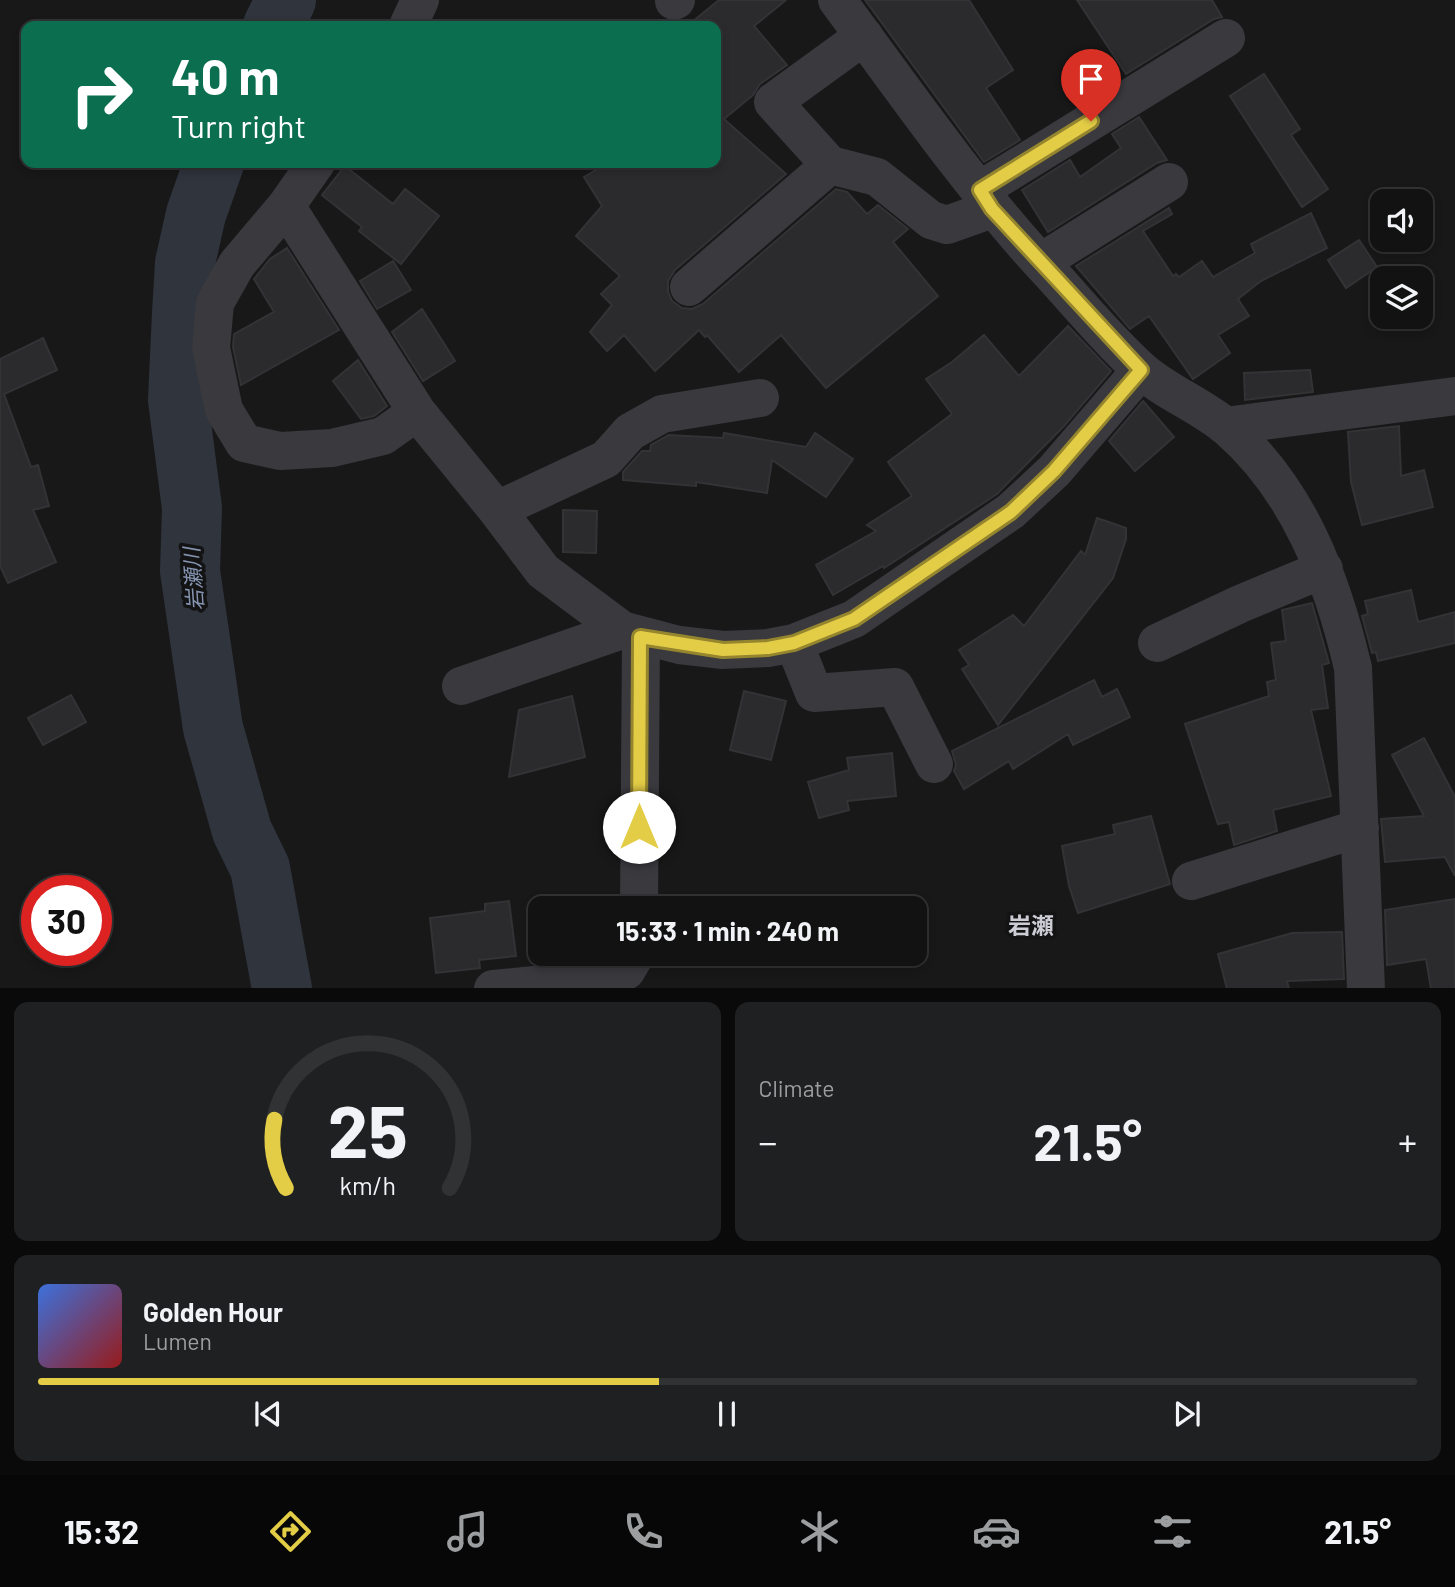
<!DOCTYPE html>
<meta charset="utf-8">
<style>
body{margin:0;font-family:Barlow,"Noto Sans JP",sans-serif;background:#1f2021;color:#f1f3f6;height:100vh;display:flex;flex-direction:column;font-size:26px;white-space:nowrap}
*{box-sizing:border-box;margin:0}
p{font-size:23px;color:#9c9ea0}
.icon{flex:none;width:38px;height:38px;fill:none;stroke:currentColor;stroke-width:2;stroke-linecap:round;stroke-linejoin:round}
.map{position:relative;height:988px;overflow:hidden}
.sheet{display:flex;flex-direction:column;gap:14px;padding:14px;background:#0a0a0a;flex:1}
.sheet>*{flex:none}
.top-card{position:absolute;left:21px;top:21px;width:700px;height:147px;border-radius:14px;box-shadow:0 4px 10px #0003,0 0 0 2px #313233;background:#0b6e4f;color:#fff;overflow:hidden}
.controls{position:absolute;left:1370px;top:189px;display:grid;gap:14px}
.controls a{display:grid;place-items:center;width:63px;height:63px;border-radius:14px;background:#121213;box-shadow:0 4px 10px #0003,0 0 0 2px #313233;font-size:35px}
.speed{position:absolute;left:21px;top:875px;display:flex;gap:14px;font-size:35px;font-weight:700;text-align:center}
.speed>*{display:grid;place-content:center;width:91px;height:91px;border-radius:50%;background:#121213;box-shadow:0 4px 10px #0003,0 0 0 2px #313233;line-height:1}
.speed .limit{border:10px solid #d22;background:#fff;color:#111}
.pin{position:absolute;display:grid;place-items:center;width:60px;height:60px;color:#fff;margin:-72px -30px;border-radius:50% 50% 50% 0;rotate:-45deg;box-shadow:0 0 7px #0007}
.pin .icon{rotate:45deg}
.me{position:absolute;width:77px;margin:-38px;rotate:0deg;stroke-linejoin:round;filter:drop-shadow(0 0 5px #0008)}
.turn{display:flex;align-items:center;gap:24px;height:147px;padding:0 35px;font-size:32px}
.turn .icon{width:91px;height:91px;stroke-width:2.5}
.turn b{display:block;font-size:49px;line-height:60px}
.big{font-size:52px;font-weight:700;line-height:1.1}
.sheet .card{flex:1;display:flex;flex-direction:column;justify-content:center;gap:10px;min-width:0;padding:0 24px;border-radius:14px;background:#1f2021}
.sheet .dial{align-items:center;gap:0}
.dial svg{height:182px;overflow:visible;fill:none;stroke:#313233;stroke-width:7;stroke-linecap:round;text-anchor:middle}
.dial text{fill:#f1f3f6;stroke:none}
.song{display:flex;align-items:center;gap:21px}
.cover{width:84px;height:84px;border-radius:10px;background:linear-gradient(135deg,hsl(220 70% 55%),hsl(0 70% 35%))}
.played{height:7px;border-radius:4px;background:linear-gradient(90deg,#e3cc46 45%,#313233 45%)}
.keys{display:flex;justify-content:space-around;direction:ltr}
.heat{display:flex;justify-content:space-between;align-items:center;font-size:38px;direction:ltr}
.sheet .tiles{flex:1;display:grid;gap:14px;grid-template-columns:1fr 1fr}
.card:last-child{grid-column:span 2}
.trip{position:absolute;left:528px;top:896px;width:399px;height:70px;border-radius:14px;background:#121213;box-shadow:0 4px 10px #0003,0 0 0 2px #313233;font-weight:700;line-height:70px;text-align:center}
.menu{display:flex;height:112px;justify-content:space-around;align-items:center;background:#070708;color:#9c9ea0}
.menu .icon{width:49px;height:49px}
.menu .current{color:#e3cc46}
.menu b{font-size:32px;color:#f1f3f6}
.map>svg:first-child{display:block}
</style>
<div class="map">
<svg width="1455" height="989" viewBox="0 0 1455 989">
<rect width="100%" height="100%" fill="#181819"/>
<g fill="none" stroke-linecap="round" stroke-linejoin="round">
<path stroke="#2f343d" stroke-width="60" d="M 273,26 L 286,0
M 214,163 L 196,214 L 185,263 L 182,313 L 178,400 L 192,508 L 190,571 L 213,728 L 242,831 L 260,868 L 282,989"/>
</g>
<path fill="#2b2b2d" stroke="#333235" stroke-width="2" d="M 719,0 L 786,0 L 754,26 L 787,65 L 760,84 L 753,95 L 724,119 L 786,174 L 675,270 L 668,281 L 668,292 L 672,301 L 682,308 L 692,309 L 703,304 L 836,189 L 847,192 L 867,214 L 878,205 L 908,229 L 893,242 L 938,296 L 826,388 L 781,335 L 739,372 L 707,335 L 705,337 L 699,330 L 655,371 L 624,335 L 607,351 L 590,332 L 612,305 L 601,294 L 620,276 L 576,236 L 602,206 L 584,177 L 608,163 L 716,163 L 716,26 L 687,26 Z
M 865,0 L 969,0 L 1013,70 L 986,88 L 1020,140 L 984,162 Z
M 1077,0 L 1212,0 L 1222,17 L 1214,19 L 1126,74 Z
M 1264,74 L 1300,129 L 1291,135 L 1328,189 L 1302,207 L 1230,96 Z
M 1139,117 L 1167,160 L 1157,163 L 1048,232 L 1022,190 L 1070,160 L 1080,177 L 1121,148 L 1112,134 Z
M 345,166 L 393,204 L 405,189 L 439,216 L 401,264 L 359,231 L 362,227 L 322,195 Z
M 1169,208 L 1172,214 L 1143,231 L 1173,276 L 1176,274 L 1179,277 L 1202,261 L 1213,277 L 1255,253 L 1251,244 L 1311,213 L 1327,248 L 1261,281 L 1238,299 L 1249,316 L 1218,335 L 1230,353 L 1193,379 L 1149,316 L 1130,329 L 1076,266 Z
M 1359,240 L 1377,267 L 1346,288 L 1328,260 Z
M 287,248 L 339,330 L 241,385 L 233,347 L 234,334 L 274,312 L 254,279 L 270,259 Z
M 393,261 L 411,290 L 377,309 L 360,281 Z
M 422,309 L 455,361 L 423,381 L 392,332 Z
M 1068,326 L 1111,371 L 1064,426 L 997,494 L 884,568 L 883,566 L 833,595 L 816,565 L 876,531 L 867,525 L 912,496 L 888,462 L 952,414 L 926,379 L 952,362 L 984,335 L 1019,376 Z
M 43,338 L 57,370 L 4,394 L 31,467 L 38,465 L 49,506 L 33,510 L 56,562 L 8,583 L 0,566 L 0,359 Z
M 358,360 L 387,406 L 374,416 L 361,419 L 333,381 Z
M 1310,370 L 1313,392 L 1245,400 L 1244,373 Z
M 1143,401 L 1174,437 L 1135,471 L 1109,441 Z
M 1399,426 L 1401,476 L 1424,470 L 1433,507 L 1362,525 L 1351,482 L 1348,432 Z
M 724,433 L 806,447 L 815,433 L 853,459 L 826,497 L 772,460 L 767,493 L 696,482 L 696,486 L 623,480 L 623,472 L 642,451 L 650,451 L 651,445 L 669,435 L 723,438 Z
M 563,510 L 597,511 L 596,553 L 563,552 Z
M 1097,518 L 1126,528 L 1126,539 L 1113,578 L 998,725 L 962,669 L 969,665 L 959,650 L 1013,615 L 1024,626 L 1081,551 L 1085,555 Z
M 1411,590 L 1418,622 L 1455,612 L 1455,643 L 1378,661 L 1376,652 L 1372,653 L 1362,616 L 1368,614 L 1365,601 Z
M 1312,603 L 1329,663 L 1322,665 L 1328,708 L 1311,710 L 1331,796 L 1273,810 L 1277,831 L 1234,845 L 1229,822 L 1218,824 L 1185,724 L 1269,696 L 1267,682 L 1276,680 L 1271,643 L 1286,641 L 1282,610 Z
M 1094,680 L 1102,697 L 1117,689 L 1130,717 L 1073,745 L 1068,734 L 1013,769 L 1009,761 L 964,789 L 954,771 L 956,765 L 952,751 Z
M 744,691 L 786,701 L 771,760 L 730,750 Z
M 71,695 L 86,722 L 43,745 L 28,718 Z
M 572,696 L 585,757 L 509,777 L 519,710 Z
M 1424,738 L 1455,797 L 1455,876 L 1445,857 L 1385,862 L 1381,819 L 1424,816 L 1392,755 Z
M 892,753 L 896,796 L 847,801 L 849,810 L 819,818 L 808,782 L 849,770 L 847,758 Z
M 1151,816 L 1170,884 L 1078,913 L 1069,886 L 1062,846 L 1115,834 L 1113,825 Z
M 1455,899 L 1455,989 L 1431,989 L 1426,959 L 1387,965 L 1385,910 Z
M 509,901 L 516,956 L 479,960 L 480,968 L 436,973 L 430,918 L 485,911 L 485,904 Z
M 1342,932 L 1344,979 L 1287,981 L 1289,989 L 1227,989 L 1218,954 L 1292,933 Z"/>
<g fill="none" stroke-linecap="round" stroke-linejoin="round">
<path stroke="#39393e" stroke-width="38" d="M 837,0 C 903,89 967,182 1042,264 C 1074,298 1105,337 1140,369 C 1165,392 1201,405 1228,428 C 1299,490 1332,579 1353,668 L 1366,989
M 674,1 L 676,0
M 408,26 L 420,0
M 316,163 L 286,206 L 237,264 L 215,303 L 211,348 L 224,410 L 244,443 L 280,451 L 332,448 L 383,436 L 417,412
M 830,165 L 877,177 L 931,220 L 947,225 L 992,209
M 980,190 L 1226,38
M 286,206 L 417,412 L 497,510 L 543,571 L 622,630 L 679,645 L 723,650 L 768,648 L 794,643 L 854,619 L 1011,511 L 1054,471 L 1141,370
M 1041,262 L 1169,182
M 689,287 L 830,165 L 773,102 L 864,36
M 1225,426 L 1455,396
M 497,510 L 606,459 L 630,432 L 662,414 L 760,398
M 794,643 L 814,693 L 895,687 L 934,764
M 1157,643 L 1240,604 L 1324,569
M 461,686 L 622,630
M 1191,881 L 1360,828
M 639,908 L 641,637
M 493,989 L 613,977 L 626,971 L 636,954"/>
</g>
<g fill="none" stroke-linecap="round" stroke-linejoin="round">
<defs>
<path id="route" d="M 639,827 L 640,637 L 723,650 L 768,648 L 794,643 L 854,619 L 1011,512 L 1054,471 L 1141,370 L 992,209 L 980,190 L 1091,121"/>
</defs>
<use href="#route" stroke="#94852e" stroke-width="18"/>
<use href="#route" stroke="#e3cc46" stroke-width="12"/>
</g>
<g text-anchor="middle" stroke-width="7" stroke-linejoin="round" paint-order="stroke">
<g font-size="21" font-style="italic" fill="#8594b0" stroke="#131314">
<text transform="translate(194 579) rotate(-94)" y="7">岩瀬川</text>
</g>
<g font-size="23" font-weight="bold" fill="#ccccd5" stroke="#131314">
<text x="1031" y="934">岩瀬</text>
</g>
</g>
</svg>
<div class="controls">
<a><svg class="icon" aria-label="sound" viewBox="0 0 24 24"><path d="M4 9h4l5-4v14l-5-4H4zM17 9q2 3 0 6"/></svg></a>
<a><svg class="icon" aria-label="layers" viewBox="0 0 24 24"><path d="M12 4l9 5-9 5-9-5zM3 14l9 5 9-5"/></svg></a>
</div>
<div class="speed"><div class="limit">30</div></div>
<div class="pin" style="left:1091px;top:121px;background:#d93025"><svg class="icon" aria-label="arrive" viewBox="0 0 24 24"><path d="M6 21V4h12l-3 4 3 4H6"/></svg></div>
<svg class="me" style="left:639px;top:827px" viewBox="-20 -20 40 40"><circle r="19" fill="#fff"/><path d="M0-13L10 11 0 6-10 11z" fill="#e3cc46"/></svg>
<div class="trip">15:33 · 1 min · 240 m</div>
<div class="top-card">
<div class="turn"><svg class="icon" aria-label="right" viewBox="0 0 24 24"><path d="M7 20v-9h11M14 6l5 5-5 5"/></svg><div><b>40 m</b>Turn right</div></div>
</div>
</div>
<section class="sheet">
<div class="tiles">
<div class="card dial"><svg viewBox="0 0 100 80">
<path d="M14 69A42 42 0 1 1 86 69"/>
<path d="M14 69A42 42 0 0 1 9 39" stroke="#e3cc46"/>
<text x="50" y="56" font-size="32" font-weight="700">25</text>
<text x="50" y="72" font-size="11">km/h</text>
</svg></div>
<div class="card"><p>Climate</p>
<div class="heat"><a>−</a><b class="big">21.5°</b><a>+</a></div>
</div>
<div class="card">
<div class="song"><i class="cover"></i><div><b>Golden Hour</b><p>Lumen</p></div></div>
<div class="played"></div>
<div class="keys"><svg class="icon" aria-label="previous" viewBox="0 0 24 24"><path d="M18 5L8 12l10 7zM5 5v14"/></svg><svg class="icon" aria-label="pause" viewBox="0 0 24 24"><path d="M8 5v14M16 5v14"/></svg><svg class="icon" aria-label="next" viewBox="0 0 24 24"><path d="M6 5l10 7-10 7zM19 5v14"/></svg></div>
</div>
</div>
</section>
<nav class="menu">
<b>15:32</b>
<svg class="icon current" aria-label="directions" viewBox="0 0 24 24"><path d="M12 3l9 9-9 9-9-9zM9 14v-3h6M13 9l2 2-2 2"/></svg>
<svg class="icon" aria-label="music" viewBox="0 0 24 24"><path d="M9 18V5l10-2v13"/><circle cx="6" cy="18" r="3"/><circle cx="16" cy="16" r="3"/></svg>
<svg class="icon" aria-label="phone" viewBox="0 0 24 24"><path d="M5 4h4l2 5-3 2q2 4 5 5l2-3 5 2v4C11 20 4 13 5 4z"/></svg>
<svg class="icon" aria-label="climate" viewBox="0 0 24 24"><path d="M12 3v18M4 7l16 10M4 17L20 7"/></svg>
<svg class="icon" aria-label="car" viewBox="0 0 24 24"><path d="M5 17H2v-5l4-1 3-4h7l3 4 3 1v5h-3M9 17h6M6 11h13"/><circle cx="7" cy="17" r="2"/><circle cx="17" cy="17" r="2"/></svg>
<svg class="icon" aria-label="filters" viewBox="0 0 24 24"><path d="M4 7h16M4 17h16"/><circle cx="9" cy="7" r="2"/><circle cx="15" cy="17" r="2"/></svg>
<b>21.5°</b>
</nav>
